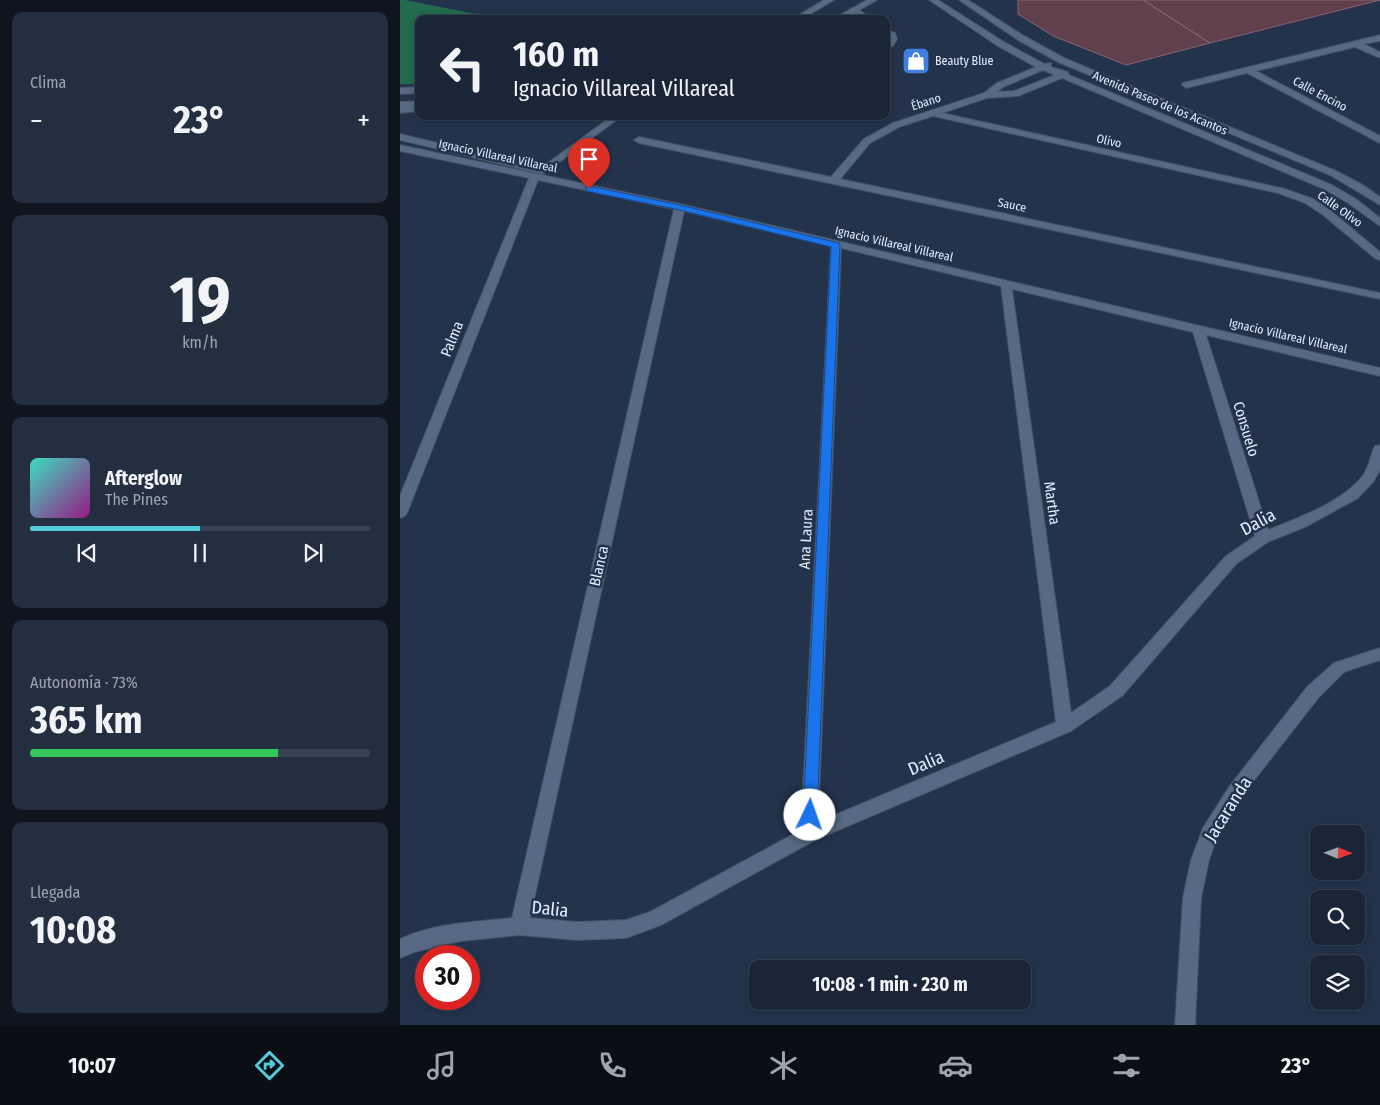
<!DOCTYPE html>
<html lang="es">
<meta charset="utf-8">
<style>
body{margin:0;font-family:"Fira Sans Condensed",sans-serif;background:#232e40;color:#f1f3f6;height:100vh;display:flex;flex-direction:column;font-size:19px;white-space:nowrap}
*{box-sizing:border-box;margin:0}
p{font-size:16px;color:#9fa5ae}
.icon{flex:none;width:28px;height:28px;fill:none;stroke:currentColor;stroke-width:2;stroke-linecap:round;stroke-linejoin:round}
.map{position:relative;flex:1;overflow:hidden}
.details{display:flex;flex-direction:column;gap:12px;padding:12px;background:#0e151f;width:400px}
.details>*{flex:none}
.hud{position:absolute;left:15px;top:15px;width:475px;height:105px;border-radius:10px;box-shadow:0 2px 8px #0003,0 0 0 1px #384353;background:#1a2638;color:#f1f3f6;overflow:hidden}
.needle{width:32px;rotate:91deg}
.buttons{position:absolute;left:910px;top:825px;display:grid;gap:10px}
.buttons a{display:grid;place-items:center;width:55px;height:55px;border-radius:10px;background:#1a2638;box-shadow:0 2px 8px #0003,0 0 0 1px #384353;font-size:25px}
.speed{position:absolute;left:15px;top:945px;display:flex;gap:10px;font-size:25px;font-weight:700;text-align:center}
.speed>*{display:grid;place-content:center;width:65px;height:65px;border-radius:50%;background:#1a2638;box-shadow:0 2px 8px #0003,0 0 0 1px #384353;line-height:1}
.speed .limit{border:8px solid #d22;background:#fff;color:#111}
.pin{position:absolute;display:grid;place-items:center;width:42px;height:42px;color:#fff;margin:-51px -21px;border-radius:50% 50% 50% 0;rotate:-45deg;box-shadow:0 0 5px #0007}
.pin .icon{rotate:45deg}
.me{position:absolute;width:55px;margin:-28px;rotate:3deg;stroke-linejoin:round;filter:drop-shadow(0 0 4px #0008)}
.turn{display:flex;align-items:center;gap:18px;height:105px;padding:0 15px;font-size:22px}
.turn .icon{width:65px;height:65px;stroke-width:2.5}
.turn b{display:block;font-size:35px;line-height:42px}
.big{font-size:38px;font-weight:700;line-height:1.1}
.details .widget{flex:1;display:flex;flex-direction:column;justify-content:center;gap:8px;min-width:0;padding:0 18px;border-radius:10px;background:#232e40}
.details .dial{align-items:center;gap:0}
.dial b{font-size:65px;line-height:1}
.song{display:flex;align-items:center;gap:15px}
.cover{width:60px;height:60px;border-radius:8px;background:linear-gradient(135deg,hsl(170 70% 55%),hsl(310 70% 35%))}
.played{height:5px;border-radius:2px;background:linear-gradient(90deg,#53cbdb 50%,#384353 50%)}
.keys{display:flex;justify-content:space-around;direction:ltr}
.heat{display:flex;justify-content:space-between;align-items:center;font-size:28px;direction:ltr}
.charge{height:8px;border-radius:4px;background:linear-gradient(90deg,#34c759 73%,#384353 0)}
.trip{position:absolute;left:349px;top:960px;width:282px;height:50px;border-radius:10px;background:#1a2638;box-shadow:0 2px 8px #0003,0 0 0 1px #384353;font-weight:700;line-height:50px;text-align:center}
.tabs{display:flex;height:80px;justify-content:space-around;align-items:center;background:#0a0f16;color:#9fa5ae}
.tabs .icon{width:35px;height:35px}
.tabs .active{color:#53cbdb}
.tabs b{font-size:22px;color:#f1f3f6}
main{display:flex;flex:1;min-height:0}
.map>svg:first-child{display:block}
</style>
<main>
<section class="details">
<div class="widget"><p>Clima</p>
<div class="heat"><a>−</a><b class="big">23°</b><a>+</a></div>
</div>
<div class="widget dial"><b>19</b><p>km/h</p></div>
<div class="widget">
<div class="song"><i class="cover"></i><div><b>Afterglow</b><p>The Pines</p></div></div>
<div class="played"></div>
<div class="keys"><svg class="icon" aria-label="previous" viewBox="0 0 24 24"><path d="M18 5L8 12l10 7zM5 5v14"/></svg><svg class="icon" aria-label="pause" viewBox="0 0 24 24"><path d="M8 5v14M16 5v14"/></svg><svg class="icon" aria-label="next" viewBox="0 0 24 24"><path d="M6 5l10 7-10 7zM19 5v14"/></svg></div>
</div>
<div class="widget"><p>Autonomía · 73%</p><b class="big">365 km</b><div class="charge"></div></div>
<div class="widget"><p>Llegada</p><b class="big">10:08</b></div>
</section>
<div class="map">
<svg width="980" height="1025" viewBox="0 0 980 1025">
<rect width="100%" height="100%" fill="#23334b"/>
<path fill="#236a4e" d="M 0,0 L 5,0 L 101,19 L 19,19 L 19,84 L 0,84 Z"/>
<path fill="#60404d" stroke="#876471" d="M 618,0 L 743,0 L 810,43 L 726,65 L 653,36 L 618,14 Z
M 743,0 L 980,0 L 810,43 Z"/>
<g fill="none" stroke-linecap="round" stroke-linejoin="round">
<defs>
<path id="service" d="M 451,8 L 457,8 L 471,19 L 461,19 L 451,12 Z
M 486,29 L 495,33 L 497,39 L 493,46 L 486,48 L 486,43 L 489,39 L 486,35 Z"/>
<path id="pedestrian" d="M 19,105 L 19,111 L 0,113 L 0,107 Z
M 212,116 L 222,116 L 143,174 L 0,140 L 0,134 L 141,168 Z"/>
<path id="minor" d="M 529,0 L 538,0 L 604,42 L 644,64 L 651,63 L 651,67 L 668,72 L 669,75 L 932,185 L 956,199 L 980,218 L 980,226 L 948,203 L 924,189 L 662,78 L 618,96 L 587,98 L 542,113 L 885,189 L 913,199 L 931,211 L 980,252 L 980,260 L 976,259 L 923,215 L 905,203 L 878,193 L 533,116 L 499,127 L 470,143 L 440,179 L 980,293 L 980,299 L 239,143 L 234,140 L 239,137 L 431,177 L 464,139 L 493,123 L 584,93 L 597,83 L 636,67 L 598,46 ZM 643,70 L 655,75 L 614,91 L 597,92 L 603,87 Z
M 559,0 L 568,0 L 624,36 L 664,58 L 936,171 L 963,185 L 980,197 L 980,205 L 930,175 L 658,62 L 618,40 Z
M 980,35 L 980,41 L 964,44 L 980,52 L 980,58 L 955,47 L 856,71 L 980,136 L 980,143 L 847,73 L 786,88 L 782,85 L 783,83 Z
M 0,145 L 280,204 L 980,368 L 980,376 L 806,335 L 868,530 C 898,518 945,501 964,474 C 970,465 970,455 975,446 L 980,445 L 980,470 L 973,482 L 958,498 L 907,526 L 868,542 L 836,564 L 722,696 L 671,731 L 415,840 L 261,925 L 226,938 L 177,940 L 119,935 L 61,941 L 14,952 L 0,958 L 0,939 C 33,923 75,922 112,918 L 274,209 L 138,180 L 7,513 L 5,516 L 0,518 L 0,496 L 129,178 L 0,151 ZM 284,211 L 431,246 L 401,830 L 250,912 L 226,920 L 177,922 L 130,918 ZM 441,248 L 601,286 L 656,722 L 418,822 ZM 612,289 L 793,332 L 855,536 L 826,556 L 710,686 L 671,713 Z
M 980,648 L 980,660 L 944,672 L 919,697 L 841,797 L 817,837 L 809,860 L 801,898 L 795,1025 L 775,1025 L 783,898 L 791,860 L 803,828 L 829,787 L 907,687 L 934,663 Z"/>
<path id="secondary" d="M 424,0 L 434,0 L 402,19 L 392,19 Z
M 467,0 L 477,0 L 444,19 L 433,19 Z
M 19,87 L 19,93 L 0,94 L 0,88 Z
M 19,101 L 19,107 L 0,108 L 0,102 Z"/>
</defs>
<use href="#service" stroke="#435265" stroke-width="2"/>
<use href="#pedestrian" stroke="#435265" stroke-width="2"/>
<use href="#minor" stroke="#435265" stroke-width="2"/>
<use href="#secondary" stroke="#435265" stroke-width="2"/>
<use href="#service" fill="#576984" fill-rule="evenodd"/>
<use href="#pedestrian" fill="#576984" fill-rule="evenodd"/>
<use href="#minor" fill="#576984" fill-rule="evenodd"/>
<use href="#secondary" fill="#576984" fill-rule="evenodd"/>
</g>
<path fill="#1a73e8" stroke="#114b97" d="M 189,186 L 280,205 L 439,243 L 440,245 L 417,815 L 415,819 L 410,821 L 405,819 L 403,815 L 431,247 L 280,210 L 186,191 L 186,187 Z"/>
<defs>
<symbol id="shop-square" viewBox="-11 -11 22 22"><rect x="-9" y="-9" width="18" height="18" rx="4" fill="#3f7fe0" stroke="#23334b"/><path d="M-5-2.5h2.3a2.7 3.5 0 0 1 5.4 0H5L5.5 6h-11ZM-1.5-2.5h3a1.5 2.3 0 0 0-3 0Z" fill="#fff"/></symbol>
</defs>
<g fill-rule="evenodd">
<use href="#shop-square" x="500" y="45" width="32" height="32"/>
</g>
<g text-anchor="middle" stroke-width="5" stroke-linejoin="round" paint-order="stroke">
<g font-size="12" fill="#e2edfd" stroke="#23334b" text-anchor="start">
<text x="535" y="65">Beauty Blue</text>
</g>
<g font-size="12" fill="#e2edfd" stroke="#23334b">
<text transform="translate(920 94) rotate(28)" y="4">Calle Encino</text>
<text transform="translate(526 102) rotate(-18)" y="4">Ébano</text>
<text transform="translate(760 103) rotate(23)" y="4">Avenida Paseo de los Acantos</text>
<text transform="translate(709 141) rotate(13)" y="4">Olivo</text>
<text transform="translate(98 156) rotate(12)" y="4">Ignacio Villareal Villareal</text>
<text transform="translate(612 205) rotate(12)" y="4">Sauce</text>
<text transform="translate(940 209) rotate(36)" y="4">Calle Olivo</text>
<text transform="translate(494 244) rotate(13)" y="4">Ignacio Villareal Villareal</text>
<text transform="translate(888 336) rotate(13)" y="4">Ignacio Villareal Villareal</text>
</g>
<g font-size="15" fill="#e2edfd" stroke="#23334b">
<text transform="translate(52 339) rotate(-68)" y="5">Palma</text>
<text transform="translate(846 429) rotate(73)" y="5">Consuelo</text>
<text transform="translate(652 503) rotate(82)" y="5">Martha</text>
<text transform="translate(406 539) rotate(-87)" y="5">Ana Laura</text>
<text transform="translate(199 566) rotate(-77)" y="5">Blanca</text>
</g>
<g font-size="18" fill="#e2edfd" stroke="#23334b">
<text transform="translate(858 522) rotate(-28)" y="6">Dalia</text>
<text transform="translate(526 763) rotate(-23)" y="6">Dalia</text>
<text transform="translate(828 809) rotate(-58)" y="6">Jacaranda</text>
<text transform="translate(150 909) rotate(6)" y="6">Dalia</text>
</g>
</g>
</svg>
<div class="buttons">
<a><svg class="needle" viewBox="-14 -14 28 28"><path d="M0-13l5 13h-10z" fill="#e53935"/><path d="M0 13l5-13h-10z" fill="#9fa5ae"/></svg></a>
<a><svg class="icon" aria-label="search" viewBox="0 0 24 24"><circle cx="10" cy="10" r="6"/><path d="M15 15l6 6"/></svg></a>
<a><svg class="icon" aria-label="layers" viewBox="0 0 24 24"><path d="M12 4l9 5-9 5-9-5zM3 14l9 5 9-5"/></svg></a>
</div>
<div class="speed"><div class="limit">30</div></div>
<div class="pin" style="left:189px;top:189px;background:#d93025"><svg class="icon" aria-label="arrive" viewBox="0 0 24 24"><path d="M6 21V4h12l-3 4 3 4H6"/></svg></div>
<svg class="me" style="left:410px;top:815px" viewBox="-20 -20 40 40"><circle r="19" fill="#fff"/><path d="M0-13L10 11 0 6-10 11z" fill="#1a73e8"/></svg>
<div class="trip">10:08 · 1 min · 230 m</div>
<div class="hud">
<div class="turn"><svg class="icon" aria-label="left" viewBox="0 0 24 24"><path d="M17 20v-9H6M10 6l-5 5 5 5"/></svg><div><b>160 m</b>Ignacio Villareal Villareal</div></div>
</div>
</div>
</main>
<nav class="tabs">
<b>10:07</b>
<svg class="icon active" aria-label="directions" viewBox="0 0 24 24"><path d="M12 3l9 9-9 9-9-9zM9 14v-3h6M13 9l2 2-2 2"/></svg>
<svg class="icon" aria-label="music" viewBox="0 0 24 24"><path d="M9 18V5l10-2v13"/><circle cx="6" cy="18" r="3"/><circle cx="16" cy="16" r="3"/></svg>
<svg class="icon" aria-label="phone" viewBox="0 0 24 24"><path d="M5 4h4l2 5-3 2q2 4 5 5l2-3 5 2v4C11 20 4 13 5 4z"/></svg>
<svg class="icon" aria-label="climate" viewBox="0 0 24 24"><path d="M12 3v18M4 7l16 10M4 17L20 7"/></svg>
<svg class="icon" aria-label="car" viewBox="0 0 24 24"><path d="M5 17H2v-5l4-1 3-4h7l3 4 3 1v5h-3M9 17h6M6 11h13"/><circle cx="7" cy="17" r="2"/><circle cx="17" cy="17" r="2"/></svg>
<svg class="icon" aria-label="filters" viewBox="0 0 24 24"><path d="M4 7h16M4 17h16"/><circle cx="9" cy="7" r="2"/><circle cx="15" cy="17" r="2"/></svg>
<b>23°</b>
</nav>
